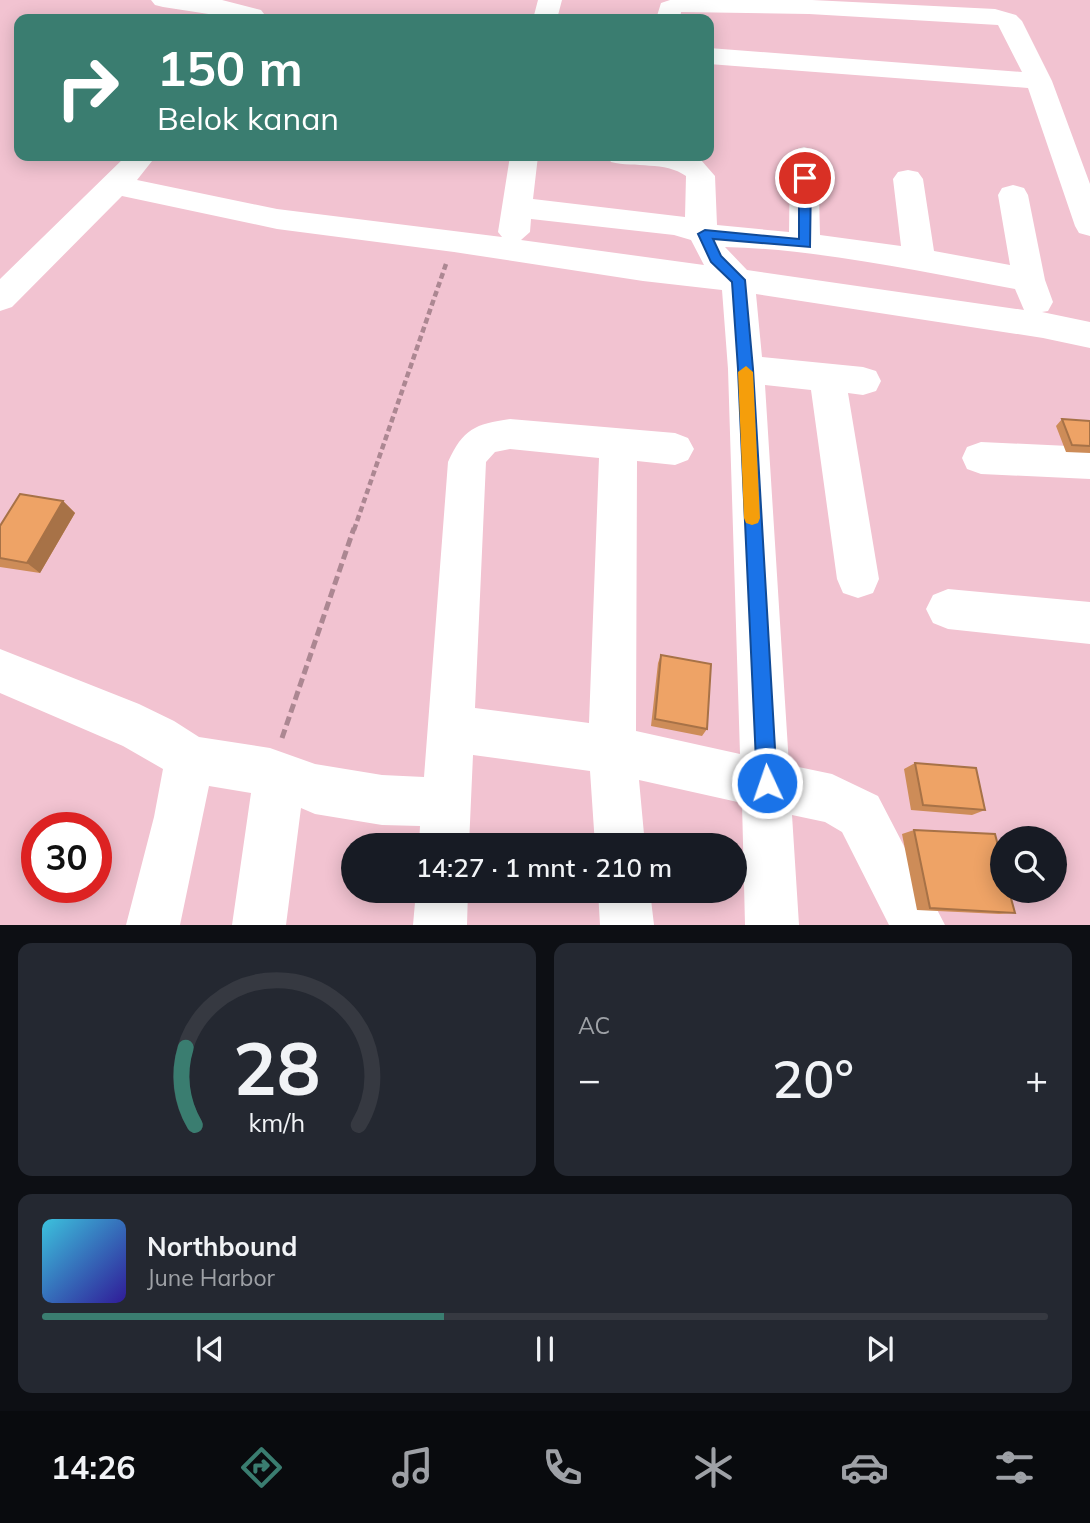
<!DOCTYPE html>
<html lang="id">
<meta charset="utf-8">
<style>
body{margin:0;font-family:Mulish,sans-serif;background:#242831;color:#f1f3f6;height:100vh;display:flex;flex-direction:column;font-size:26px;white-space:nowrap}
*{box-sizing:border-box;margin:0}
p{font-size:23px;color:#9ea1a6}
.icon{flex:none;width:38px;height:38px;fill:none;stroke:currentColor;stroke-width:2;stroke-linecap:round;stroke-linejoin:round}
.map{position:relative;height:925px;overflow:hidden}
.drawer{display:flex;flex-direction:column;gap:18px;padding:18px;background:#0d0f14;flex:1}
.drawer>*{flex:none}
.guide{position:absolute;left:14px;top:14px;width:700px;height:147px;border-radius:14px;box-shadow:0 4px 18px #0003;background:#3a7d70;color:#fff;overflow:hidden}
.controls{position:absolute;left:990px;top:826px;display:grid;gap:14px}
.controls a{display:grid;place-items:center;width:77px;height:77px;border-radius:50%;background:#171b24;box-shadow:0 4px 18px #0003;font-size:35px}
.speed{position:absolute;left:21px;top:812px;display:flex;gap:14px;font-size:35px;font-weight:700;text-align:center}
.speed>*{display:grid;place-content:center;width:91px;height:91px;border-radius:50%;background:#171b24;box-shadow:0 4px 18px #0003;line-height:1}
.speed .limit{border:10px solid #d22;background:#fff;color:#111}
.pin{position:absolute;display:grid;place-items:center;width:60px;height:60px;color:#fff;margin:-30px;border:4px solid #fff;border-radius:50%;box-shadow:0 2px 7px #0007}
.me{position:absolute;width:77px;margin:-38px;rotate:357deg;stroke-linejoin:round;filter:drop-shadow(0 0 5px #0008)}
.turn{display:flex;align-items:center;gap:24px;height:147px;padding:0 28px;font-size:32px}
.turn .icon{width:91px;height:91px;stroke-width:2.5}
.turn b{display:block;font-size:49px;line-height:60px}
.big{font-size:52px;font-weight:600;line-height:1.1}
.drawer .widget{flex:1;display:flex;flex-direction:column;justify-content:center;gap:10px;min-width:0;padding:0 24px;border-radius:14px;background:#242831}
.drawer .dial{align-items:center;gap:0}
.dial svg{height:182px;overflow:visible;fill:none;stroke:#363941;stroke-width:7;stroke-linecap:round;text-anchor:middle}
.dial text{fill:#f1f3f6;stroke:none}
.song{display:flex;align-items:center;gap:21px}
.cover{width:84px;height:84px;border-radius:10px;background:linear-gradient(135deg,hsl(190 70% 55%),hsl(250 70% 35%))}
.played{height:7px;border-radius:4px;background:linear-gradient(90deg,#3a7d70 40%,#363941 40%)}
.keys{display:flex;justify-content:space-around;direction:ltr}
.heat{display:flex;justify-content:space-between;align-items:center;font-size:38px;direction:ltr}
.drawer .tiles{flex:1;display:grid;gap:18px;grid-template-columns:1fr 1fr}
.widget:last-child{grid-column:span 2}
.trip{position:absolute;left:341px;top:833px;width:406px;height:70px;border-radius:35px;background:#171b24;box-shadow:0 4px 18px #0003;font-weight:600;line-height:70px;text-align:center}
.tabs{display:flex;height:112px;justify-content:space-around;align-items:center;background:#090b0e;color:#9ea1a6}
.tabs .icon{width:49px;height:49px}
.tabs .selected{color:#3a7d70}
.tabs b{font-size:32px;color:#f1f3f6}
.map>svg:first-child{display:block}
</style>
<div class="map">
<svg width="1090" height="925" viewBox="0 0 1090 925">
<rect width="100%" height="100%" fill="#f2c3d1"/>
<g fill="none" stroke-linecap="round" stroke-linejoin="round">
<path stroke="#ac8792" stroke-width="4.5" stroke-dasharray="6 3.5" stroke-linecap="butt" d="M 354,530 L 446,264"/>
<path stroke="#ac8792" stroke-width="5" stroke-dasharray="9 4.5" stroke-linecap="butt" d="M 282,738 L 354,528"/>
<path fill="#fff" fill-rule="evenodd" d="M 151,0 L 222,0 L 261,10 L 268,19 L 241,19 L 163,7 L 155,5 Z
M 538,0 L 562,0 L 557,19 L 533,19 Z
M 670,0 L 812,0 L 995,9 L 1016,15 L 1022,21 L 1052,81 L 1090,184 L 1090,236 L 1079,233 L 1075,226 L 1028,88 L 709,64 L 709,48 L 1022,72 L 998,25 L 809,14 L 681,12 L 680,19 L 656,19 L 661,3 Z
M 804,147 L 814,150 L 818,156 L 820,235 L 901,246 L 893,179 L 898,172 L 908,170 L 918,172 L 923,179 L 934,251 L 1010,265 L 998,195 L 1002,188 L 1013,185 L 1024,188 L 1028,195 L 1045,280 L 1053,302 L 1048,311 L 1042,312 L 1090,322 L 1090,348 L 1043,338 L 756,294 L 762,357 L 863,367 L 876,371 L 881,381 L 876,391 L 863,395 L 848,393 L 879,579 L 873,593 L 858,598 L 843,593 L 837,579 L 811,390 L 765,385 L 789,765 L 832,774 L 878,796 L 945,925 L 889,925 L 842,832 L 825,822 L 792,815 L 799,925 L 745,925 L 742,803 L 639,780 L 645,845 L 595,845 L 590,771 L 473,755 L 469,845 L 419,845 L 420,826 L 382,825 L 315,814 L 301,808 L 286,925 L 232,925 L 251,793 L 209,786 L 180,925 L 126,925 L 154,817 L 163,769 L 123,746 L 0,693 L 0,649 L 139,704 L 174,721 L 199,737 L 270,748 L 315,764 L 382,775 L 424,777 L 448,462 C 463,429 475,424 510,419 L 675,433 L 688,438 L 694,449 L 688,460 L 675,465 L 637,461 L 636,731 L 740,754 L 728,369 L 722,290 L 643,281 L 454,252 L 277,229 L 122,196 L 12,307 L 0,311 L 0,279 L 126,156 L 156,156 L 137,180 L 277,209 L 502,237 L 498,232 L 510,156 L 538,156 L 533,199 L 685,217 L 686,176 C 665,161 635,168 611,162 L 607,156 L 690,156 L 701,160 L 715,176 L 717,225 L 789,232 L 790,156 L 794,150 ZM 531,219 L 674,235 L 691,240 L 704,265 L 521,240 L 530,232 ZM 725,247 C 817,249 924,272 1015,289 L 1024,310 L 747,270 ZM 510,449 L 599,458 L 589,723 L 475,708 L 486,462 L 495,452 Z
M 981,442 L 1090,447 L 1090,479 L 981,474 L 967,469 L 962,458 L 967,447 Z
M 948,589 L 1090,602 L 1090,644 L 948,629 L 933,623 L 926,609 L 933,595 Z
M 416,891 L 468,891 L 467,925 L 413,925 Z
M 598,891 L 650,891 L 654,925 L 600,925 Z"/>
</g>
<path fill="#cd8c58" d="M 1062,419 L 1090,421 L 1090,453 L 1066,452 L 1056,426 Z
M 63,501 L 75,513 L 40,573 L 0,567 L 0,526 Z
M 661,655 L 707,729 L 702,736 L 651,726 L 658,663 Z
M 915,763 L 985,810 L 972,815 L 911,810 L 904,769 Z
M 914,830 L 1015,913 L 999,914 L 917,910 L 902,834 Z"/>
<path fill="#a77247" d="M 63,501 L 75,513 L 40,573 L 27,563 Z"/>
<path fill="#eea366" stroke="#a77247" stroke-width="2" d="M 1062,419 L 1090,421 L 1090,446 L 1072,445 Z
M 20,494 L 63,501 L 27,563 L 0,558 L 0,526 Z
M 661,655 L 711,664 L 707,729 L 655,719 Z
M 915,763 L 976,768 L 985,810 L 923,805 Z
M 914,830 L 995,834 L 1003,865 L 1003,891 L 1009,891 L 1015,913 L 930,908 Z"/>
<path fill="#1a73e8" stroke="#114b97" stroke-width="2" d="M 805,174 L 811,178 L 810,247 L 713,239 L 721,256 L 745,280 L 753,369 L 777,783 L 774,790 L 767,793 L 760,790 L 757,783 L 738,369 L 732,282 L 711,262 L 698,234 L 705,230 L 799,239 L 799,178 Z"/>
<path fill="#f59e0b" d="M 746,366 L 753,372 L 760,518 L 758,523 L 752,525 L 746,523 L 744,518 L 738,372 Z"/>
</svg>
<div class="controls">
<a><svg class="icon" aria-label="search" viewBox="0 0 24 24"><circle cx="10" cy="10" r="6"/><path d="M15 15l6 6"/></svg></a>
</div>
<div class="speed"><div class="limit">30</div></div>
<div class="pin" style="left:805px;top:178px;background:#d93025"><svg class="icon" aria-label="arrive" viewBox="0 0 24 24"><path d="M6 21V4h12l-3 4 3 4H6"/></svg></div>
<svg class="me" style="left:767px;top:783px" viewBox="-20 -20 40 40"><circle r="17" fill="#1a73e8" stroke="#fff" stroke-width="3"/><path d="M0-11L8 9 0 5-8 9z" fill="#fff"/></svg>
<div class="trip">14:27 · 1 mnt · 210 m</div>
<div class="guide">
<div class="turn"><svg class="icon" aria-label="right" viewBox="0 0 24 24"><path d="M7 20v-9h11M14 6l5 5-5 5"/></svg><div><b>150 m</b>Belok kanan</div></div>
</div>
</div>
<section class="drawer">
<div class="tiles">
<div class="widget dial"><svg viewBox="0 0 100 80">
<path d="M14 69A42 42 0 1 1 86 69"/>
<path d="M14 69A42 42 0 0 1 10 35" stroke="#3a7d70"/>
<text x="50" y="56" font-size="32" font-weight="700">28</text>
<text x="50" y="72" font-size="11">km/h</text>
</svg></div>
<div class="widget"><p>AC</p>
<div class="heat"><a>−</a><b class="big">20°</b><a>+</a></div>
</div>
<div class="widget">
<div class="song"><i class="cover"></i><div><b>Northbound</b><p>June Harbor</p></div></div>
<div class="played"></div>
<div class="keys"><svg class="icon" aria-label="previous" viewBox="0 0 24 24"><path d="M18 5L8 12l10 7zM5 5v14"/></svg><svg class="icon" aria-label="pause" viewBox="0 0 24 24"><path d="M8 5v14M16 5v14"/></svg><svg class="icon" aria-label="next" viewBox="0 0 24 24"><path d="M6 5l10 7-10 7zM19 5v14"/></svg></div>
</div>
</div>
</section>
<nav class="tabs">
<b>14:26</b>
<svg class="icon selected" aria-label="directions" viewBox="0 0 24 24"><path d="M12 3l9 9-9 9-9-9zM9 14v-3h6M13 9l2 2-2 2"/></svg>
<svg class="icon" aria-label="music" viewBox="0 0 24 24"><path d="M9 18V5l10-2v13"/><circle cx="6" cy="18" r="3"/><circle cx="16" cy="16" r="3"/></svg>
<svg class="icon" aria-label="phone" viewBox="0 0 24 24"><path d="M5 4h4l2 5-3 2q2 4 5 5l2-3 5 2v4C11 20 4 13 5 4z"/></svg>
<svg class="icon" aria-label="climate" viewBox="0 0 24 24"><path d="M12 3v18M4 7l16 10M4 17L20 7"/></svg>
<svg class="icon" aria-label="car" viewBox="0 0 24 24"><path d="M5 17H2v-5l4-1 3-4h7l3 4 3 1v5h-3M9 17h6M6 11h13"/><circle cx="7" cy="17" r="2"/><circle cx="17" cy="17" r="2"/></svg>
<svg class="icon" aria-label="filters" viewBox="0 0 24 24"><path d="M4 7h16M4 17h16"/><circle cx="9" cy="7" r="2"/><circle cx="15" cy="17" r="2"/></svg>
</nav>
